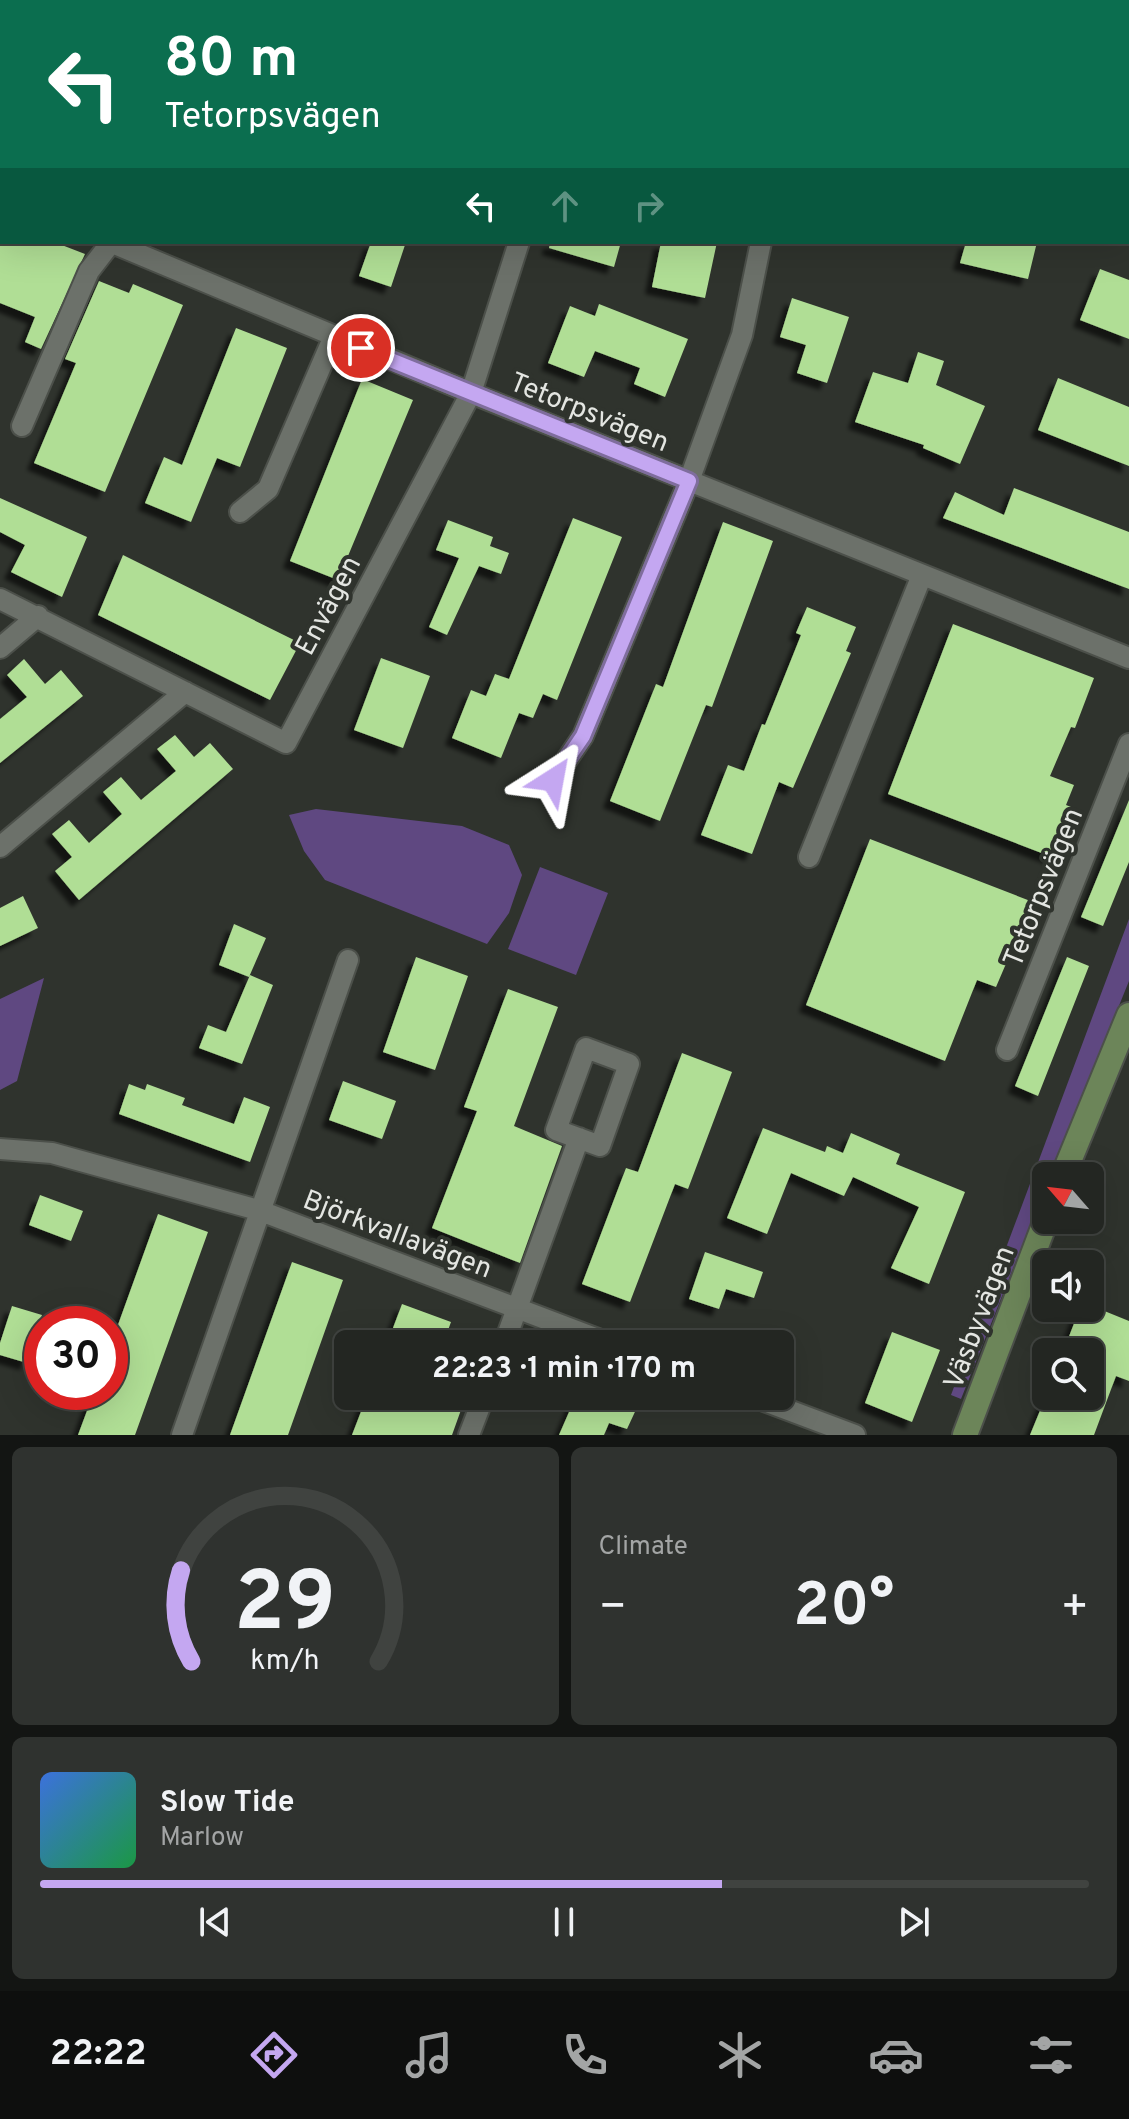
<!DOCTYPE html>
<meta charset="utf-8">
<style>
body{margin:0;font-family:Overpass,sans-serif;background:#2f322f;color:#f1f3f6;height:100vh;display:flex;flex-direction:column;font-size:30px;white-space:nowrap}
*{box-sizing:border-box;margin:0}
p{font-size:26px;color:#a3a5a5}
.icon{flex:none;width:44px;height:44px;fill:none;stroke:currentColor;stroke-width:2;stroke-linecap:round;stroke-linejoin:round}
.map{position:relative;height:1435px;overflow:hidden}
.side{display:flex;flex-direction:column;gap:12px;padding:12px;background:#131513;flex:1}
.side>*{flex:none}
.hud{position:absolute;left:0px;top:0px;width:1130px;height:244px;box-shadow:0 8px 32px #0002,0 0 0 2px #404340;background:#0b6e4f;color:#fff;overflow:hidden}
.needle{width:52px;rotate:298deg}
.tools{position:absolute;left:1032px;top:1162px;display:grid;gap:16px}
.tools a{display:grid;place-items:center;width:72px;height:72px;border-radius:12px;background:#232622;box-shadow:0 8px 32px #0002,0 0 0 2px #404340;font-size:40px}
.speed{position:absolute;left:24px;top:1306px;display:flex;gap:16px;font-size:40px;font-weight:700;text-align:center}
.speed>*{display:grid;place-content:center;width:104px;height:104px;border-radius:50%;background:#232622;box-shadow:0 8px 32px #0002,0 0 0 2px #404340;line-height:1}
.speed .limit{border:12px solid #d22;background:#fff;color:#111}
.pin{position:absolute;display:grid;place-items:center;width:68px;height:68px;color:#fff;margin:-34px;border:4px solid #fff;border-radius:50%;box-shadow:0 2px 8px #0007}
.me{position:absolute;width:88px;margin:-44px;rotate:34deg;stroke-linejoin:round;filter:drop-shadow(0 0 6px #0008)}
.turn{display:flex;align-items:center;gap:28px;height:168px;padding:0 32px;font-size:36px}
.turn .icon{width:104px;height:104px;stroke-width:2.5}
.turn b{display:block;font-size:56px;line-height:68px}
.lanes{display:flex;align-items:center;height:76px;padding:0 32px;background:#0003;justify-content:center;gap:40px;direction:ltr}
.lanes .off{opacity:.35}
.big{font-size:60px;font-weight:700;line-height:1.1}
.side .card{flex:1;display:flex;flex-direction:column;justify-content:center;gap:12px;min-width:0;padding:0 28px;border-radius:12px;background:#2f322f}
.side .dial{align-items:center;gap:0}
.dial svg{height:208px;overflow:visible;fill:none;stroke:#404340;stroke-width:7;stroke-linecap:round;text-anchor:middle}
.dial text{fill:#f1f3f6;stroke:none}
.song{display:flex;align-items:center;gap:24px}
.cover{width:96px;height:96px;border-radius:12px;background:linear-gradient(135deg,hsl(220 70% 55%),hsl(140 70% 35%))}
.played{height:8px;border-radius:4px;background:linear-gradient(90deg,#c4a7f1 65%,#404340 65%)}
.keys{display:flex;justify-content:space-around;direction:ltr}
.heat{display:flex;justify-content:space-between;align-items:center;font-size:44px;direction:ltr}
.side .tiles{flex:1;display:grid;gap:12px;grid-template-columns:1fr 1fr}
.card:last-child{grid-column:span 2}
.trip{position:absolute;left:334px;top:1330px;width:460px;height:80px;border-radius:12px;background:#232622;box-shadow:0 8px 32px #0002,0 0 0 2px #404340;font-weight:700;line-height:80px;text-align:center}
.tab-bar{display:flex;height:128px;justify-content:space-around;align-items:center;background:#0e0f0e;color:#a3a5a5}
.tab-bar .icon{width:56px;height:56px}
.tab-bar .active{color:#c4a7f1}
.tab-bar b{font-size:36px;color:#f1f3f6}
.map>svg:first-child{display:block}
</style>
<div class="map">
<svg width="1129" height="1435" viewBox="0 0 1129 1435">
<defs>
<filter id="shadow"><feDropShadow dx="-7" dy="7" stdDeviation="2" flood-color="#0009"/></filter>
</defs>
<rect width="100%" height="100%" fill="#2f332d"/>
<path fill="#5f4881" d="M 412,0 L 648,0 L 654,2 L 411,2 Z
M 316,809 L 462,826 L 509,845 L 522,875 L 509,913 L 487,944 L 325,880 L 304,851 L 289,815 Z
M 540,867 L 608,893 L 576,975 L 508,949 Z
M 1129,919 L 1129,981 L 1050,1176 L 1046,1176 L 1046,1186 L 961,1399 L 951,1395 Z
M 44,978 L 17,1081 L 0,1090 L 0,999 Z"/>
<path fill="#b0de95" filter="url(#shadow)" d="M 0,242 L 54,242 L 85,254 L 41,349 L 25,342 L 35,317 L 0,303 Z
M 371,242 L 406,242 L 391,287 L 359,276 Z
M 550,242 L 621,242 L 614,267 L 549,248 Z
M 661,242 L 717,242 L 705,298 L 652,287 Z
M 966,242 L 1037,242 L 1028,279 L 960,263 Z
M 1100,269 L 1129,280 L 1129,339 L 1080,320 Z
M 99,281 L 129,293 L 133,284 L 183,305 L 105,492 L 34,463 L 76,363 L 65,359 Z
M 792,298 L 849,317 L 827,383 L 797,373 L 806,345 L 780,337 Z
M 599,304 L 688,339 L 665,397 L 634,384 L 640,368 L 595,351 L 584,377 L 548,363 L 570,306 L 595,316 Z
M 236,328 L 287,348 L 240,467 L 217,458 L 191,522 L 145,503 L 164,457 L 182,465 Z
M 918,352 L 944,361 L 936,385 L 985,406 L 960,464 L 923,448 L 924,445 L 855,422 L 873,372 L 908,383 Z
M 1058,378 L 1129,407 L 1129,466 L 1038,430 Z
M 362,379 L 413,400 L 338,580 L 290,561 Z
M 1014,488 L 1129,532 L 1129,589 L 943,518 L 955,492 L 1004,515 Z
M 0,498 L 87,537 L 62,597 L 11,572 L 25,545 L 0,532 Z
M 573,518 L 622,537 L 557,700 L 543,694 L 533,718 L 519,713 L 501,758 L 452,738 L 471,690 L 486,696 L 495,674 L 509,679 Z
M 448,520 L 493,537 L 490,546 L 509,553 L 501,574 L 479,566 L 447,635 L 429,627 L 459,558 L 436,550 Z
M 723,522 L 773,541 L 712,707 L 706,705 L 660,821 L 610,801 L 656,684 L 663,687 Z
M 123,555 L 300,643 L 270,700 L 98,615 Z
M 807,607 L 856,627 L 846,651 L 851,653 L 793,788 L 779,782 L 752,854 L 701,835 L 728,765 L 744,771 L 762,724 L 765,725 L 801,635 L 796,633 Z
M 953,624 L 1094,678 L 1075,728 L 1071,727 L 1050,776 L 1074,785 L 1066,805 L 1071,807 L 1052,857 L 888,794 Z
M 381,658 L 430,676 L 403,748 L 354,730 Z
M 24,659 L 45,684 L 61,670 L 83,696 L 0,763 L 0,719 L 27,697 L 7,675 Z
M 175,735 L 194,757 L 210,743 L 233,769 L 79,900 L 55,871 L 72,857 L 52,834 L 69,820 L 89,843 L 122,814 L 103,792 L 121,777 L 141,800 L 176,771 L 157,749 Z
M 1129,800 L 1129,862 L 1103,926 L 1081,917 Z
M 870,839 L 1033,902 L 1014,953 L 1011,952 L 996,987 L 977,980 L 945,1061 L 806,1005 Z
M 23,896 L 38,928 L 0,946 L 0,908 Z
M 234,924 L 266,938 L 249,977 L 219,965 Z
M 416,957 L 468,976 L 435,1070 L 383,1052 Z
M 1067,957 L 1089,966 L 1038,1096 L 1015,1086 Z
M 250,975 L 273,985 L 242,1064 L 199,1048 L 208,1025 L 226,1032 Z
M 508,989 L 558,1007 L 514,1126 L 562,1146 L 520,1263 L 432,1228 L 477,1111 L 464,1107 Z
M 682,1053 L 732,1072 L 688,1189 L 675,1184 L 630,1302 L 582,1284 L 626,1168 L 638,1172 Z
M 343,1081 L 396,1101 L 382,1139 L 329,1120 Z
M 129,1084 L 145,1090 L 147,1084 L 185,1098 L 182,1105 L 234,1124 L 244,1097 L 270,1107 L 250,1162 L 119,1114 Z
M 763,1128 L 825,1152 L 827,1146 L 843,1153 L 851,1133 L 900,1154 L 896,1164 L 965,1192 L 929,1284 L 891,1268 L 919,1207 L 853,1177 L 844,1196 L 791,1173 L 767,1234 L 727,1218 Z
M 40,1195 L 83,1211 L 71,1241 L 29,1225 Z
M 158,1214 L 208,1232 L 135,1435 L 78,1435 L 94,1392 L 110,1392 L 110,1347 Z
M 705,1252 L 763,1272 L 754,1298 L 726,1289 L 719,1309 L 689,1299 Z
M 292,1262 L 343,1280 L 288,1435 L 230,1435 Z
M 402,1304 L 451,1322 L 443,1344 L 387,1344 Z
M 12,1306 L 42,1315 L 27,1363 L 0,1355 L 0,1343 Z
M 1080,1308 L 1097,1308 L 1129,1321 L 1129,1381 L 1116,1376 L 1094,1435 L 1030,1435 L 1046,1396 L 1090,1396 L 1090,1352 L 1063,1352 Z
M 892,1332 L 940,1350 L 912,1422 L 865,1403 Z
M 367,1396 L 466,1396 L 452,1435 L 352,1435 Z
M 576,1396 L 627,1396 L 640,1401 L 627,1429 L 609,1423 L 604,1435 L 559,1435 Z"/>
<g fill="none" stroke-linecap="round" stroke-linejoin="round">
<defs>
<path id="street" d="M 704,0 L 710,2
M 204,2 L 205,0
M 795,2 L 795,0
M 1092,2 L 1092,0
M 1128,75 L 1129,75
M 110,242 L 471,393 L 1129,658
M 22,426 L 89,271 L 110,244
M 240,512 L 268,489 L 334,336
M 0,599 L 286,743 L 471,393 L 519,242
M 0,648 L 38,616
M 553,780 L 583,736 L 689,481 L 742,335 L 761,242
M 0,847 L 185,692
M 809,857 L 922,575
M 586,1048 L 629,1064 L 600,1146 L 556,1130 Z
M 1007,1050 L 1129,744
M 0,1149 L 52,1153 L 258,1210 L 611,1344
M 504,1344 L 579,1138
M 751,1396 L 855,1435
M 182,1435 L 348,960
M 469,1435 L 484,1396"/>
<path id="secondary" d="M 1063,1176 L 1129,1015
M 965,1435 L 1046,1220"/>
</defs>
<use href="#street" stroke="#4c504a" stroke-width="24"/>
<use href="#secondary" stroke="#4c504a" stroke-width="28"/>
<use href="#street" stroke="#6c716a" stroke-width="20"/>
<use href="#secondary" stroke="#6c8559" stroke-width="24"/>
</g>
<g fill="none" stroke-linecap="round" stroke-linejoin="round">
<defs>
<path id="route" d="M 361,348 L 689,481 L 583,736 L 553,780"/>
</defs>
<use href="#route" stroke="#7f6d9d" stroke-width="20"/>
<use href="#route" stroke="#c4a7f1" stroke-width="14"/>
</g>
<g text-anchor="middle" stroke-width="8" stroke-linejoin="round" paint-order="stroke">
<g font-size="28" fill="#e4e6e2" stroke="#2f332d">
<text transform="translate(590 411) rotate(22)" y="10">Tetorpsvägen</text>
<text transform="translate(327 605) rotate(-62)" y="10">Envägen</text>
<text transform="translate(1042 887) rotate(-68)" y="10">Tetorpsvägen</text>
<text transform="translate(398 1233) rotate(21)" y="10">Björkvallavägen</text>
<text transform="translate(978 1317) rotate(-69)" y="10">Väsbyvägen</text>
</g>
</g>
</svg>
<div class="tools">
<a><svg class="needle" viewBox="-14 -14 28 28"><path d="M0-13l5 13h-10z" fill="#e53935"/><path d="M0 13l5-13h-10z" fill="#a3a5a5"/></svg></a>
<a><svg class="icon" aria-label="sound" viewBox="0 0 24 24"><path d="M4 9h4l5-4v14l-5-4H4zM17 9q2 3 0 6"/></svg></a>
<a><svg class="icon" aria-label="search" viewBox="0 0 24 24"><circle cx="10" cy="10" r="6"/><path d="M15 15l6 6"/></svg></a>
</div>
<div class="speed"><div class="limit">30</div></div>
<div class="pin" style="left:361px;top:348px;background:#d93025"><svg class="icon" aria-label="arrive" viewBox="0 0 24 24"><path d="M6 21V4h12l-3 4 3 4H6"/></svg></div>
<svg class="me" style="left:553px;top:780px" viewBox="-20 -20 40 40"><path d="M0-17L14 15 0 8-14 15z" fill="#c4a7f1" stroke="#fff" stroke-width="4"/></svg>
<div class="trip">22:23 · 1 min · 170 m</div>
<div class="hud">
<div class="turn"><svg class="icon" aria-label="left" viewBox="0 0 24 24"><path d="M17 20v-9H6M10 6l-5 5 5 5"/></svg><div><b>80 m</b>Tetorpsvägen</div></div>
<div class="lanes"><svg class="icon" aria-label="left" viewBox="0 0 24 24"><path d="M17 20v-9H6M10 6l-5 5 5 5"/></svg><svg class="icon off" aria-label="ahead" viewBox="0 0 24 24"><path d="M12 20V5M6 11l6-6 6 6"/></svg><svg class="icon off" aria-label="right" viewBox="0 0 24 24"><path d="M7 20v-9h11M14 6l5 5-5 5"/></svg></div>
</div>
</div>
<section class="side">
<div class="tiles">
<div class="card dial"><svg viewBox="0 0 100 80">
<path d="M14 69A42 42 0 1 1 86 69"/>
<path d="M14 69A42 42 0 0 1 10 34" stroke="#c4a7f1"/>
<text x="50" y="56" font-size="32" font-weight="700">29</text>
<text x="50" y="72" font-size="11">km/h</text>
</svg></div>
<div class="card"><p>Climate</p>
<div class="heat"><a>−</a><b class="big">20°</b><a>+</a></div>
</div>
<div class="card">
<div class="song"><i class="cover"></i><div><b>Slow Tide</b><p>Marlow</p></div></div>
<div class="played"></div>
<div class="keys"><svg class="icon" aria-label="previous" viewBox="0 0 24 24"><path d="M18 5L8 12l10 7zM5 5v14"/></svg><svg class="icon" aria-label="pause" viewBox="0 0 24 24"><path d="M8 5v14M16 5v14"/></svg><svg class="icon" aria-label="next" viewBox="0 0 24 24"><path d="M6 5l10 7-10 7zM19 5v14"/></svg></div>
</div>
</div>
</section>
<nav class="tab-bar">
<b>22:22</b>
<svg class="icon active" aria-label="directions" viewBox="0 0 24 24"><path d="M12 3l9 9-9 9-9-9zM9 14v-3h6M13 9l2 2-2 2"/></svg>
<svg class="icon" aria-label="music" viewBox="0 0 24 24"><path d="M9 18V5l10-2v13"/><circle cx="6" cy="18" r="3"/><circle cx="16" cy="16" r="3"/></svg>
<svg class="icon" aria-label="phone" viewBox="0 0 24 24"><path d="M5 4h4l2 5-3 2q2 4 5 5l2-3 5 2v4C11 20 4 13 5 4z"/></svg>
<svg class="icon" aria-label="climate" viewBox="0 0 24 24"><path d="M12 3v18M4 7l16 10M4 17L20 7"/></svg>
<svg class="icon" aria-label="car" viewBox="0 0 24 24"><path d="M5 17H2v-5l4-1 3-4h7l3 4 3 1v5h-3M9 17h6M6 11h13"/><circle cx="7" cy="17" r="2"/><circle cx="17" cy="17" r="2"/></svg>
<svg class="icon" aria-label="filters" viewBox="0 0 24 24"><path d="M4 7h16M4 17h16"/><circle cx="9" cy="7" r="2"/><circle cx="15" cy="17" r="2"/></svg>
</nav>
